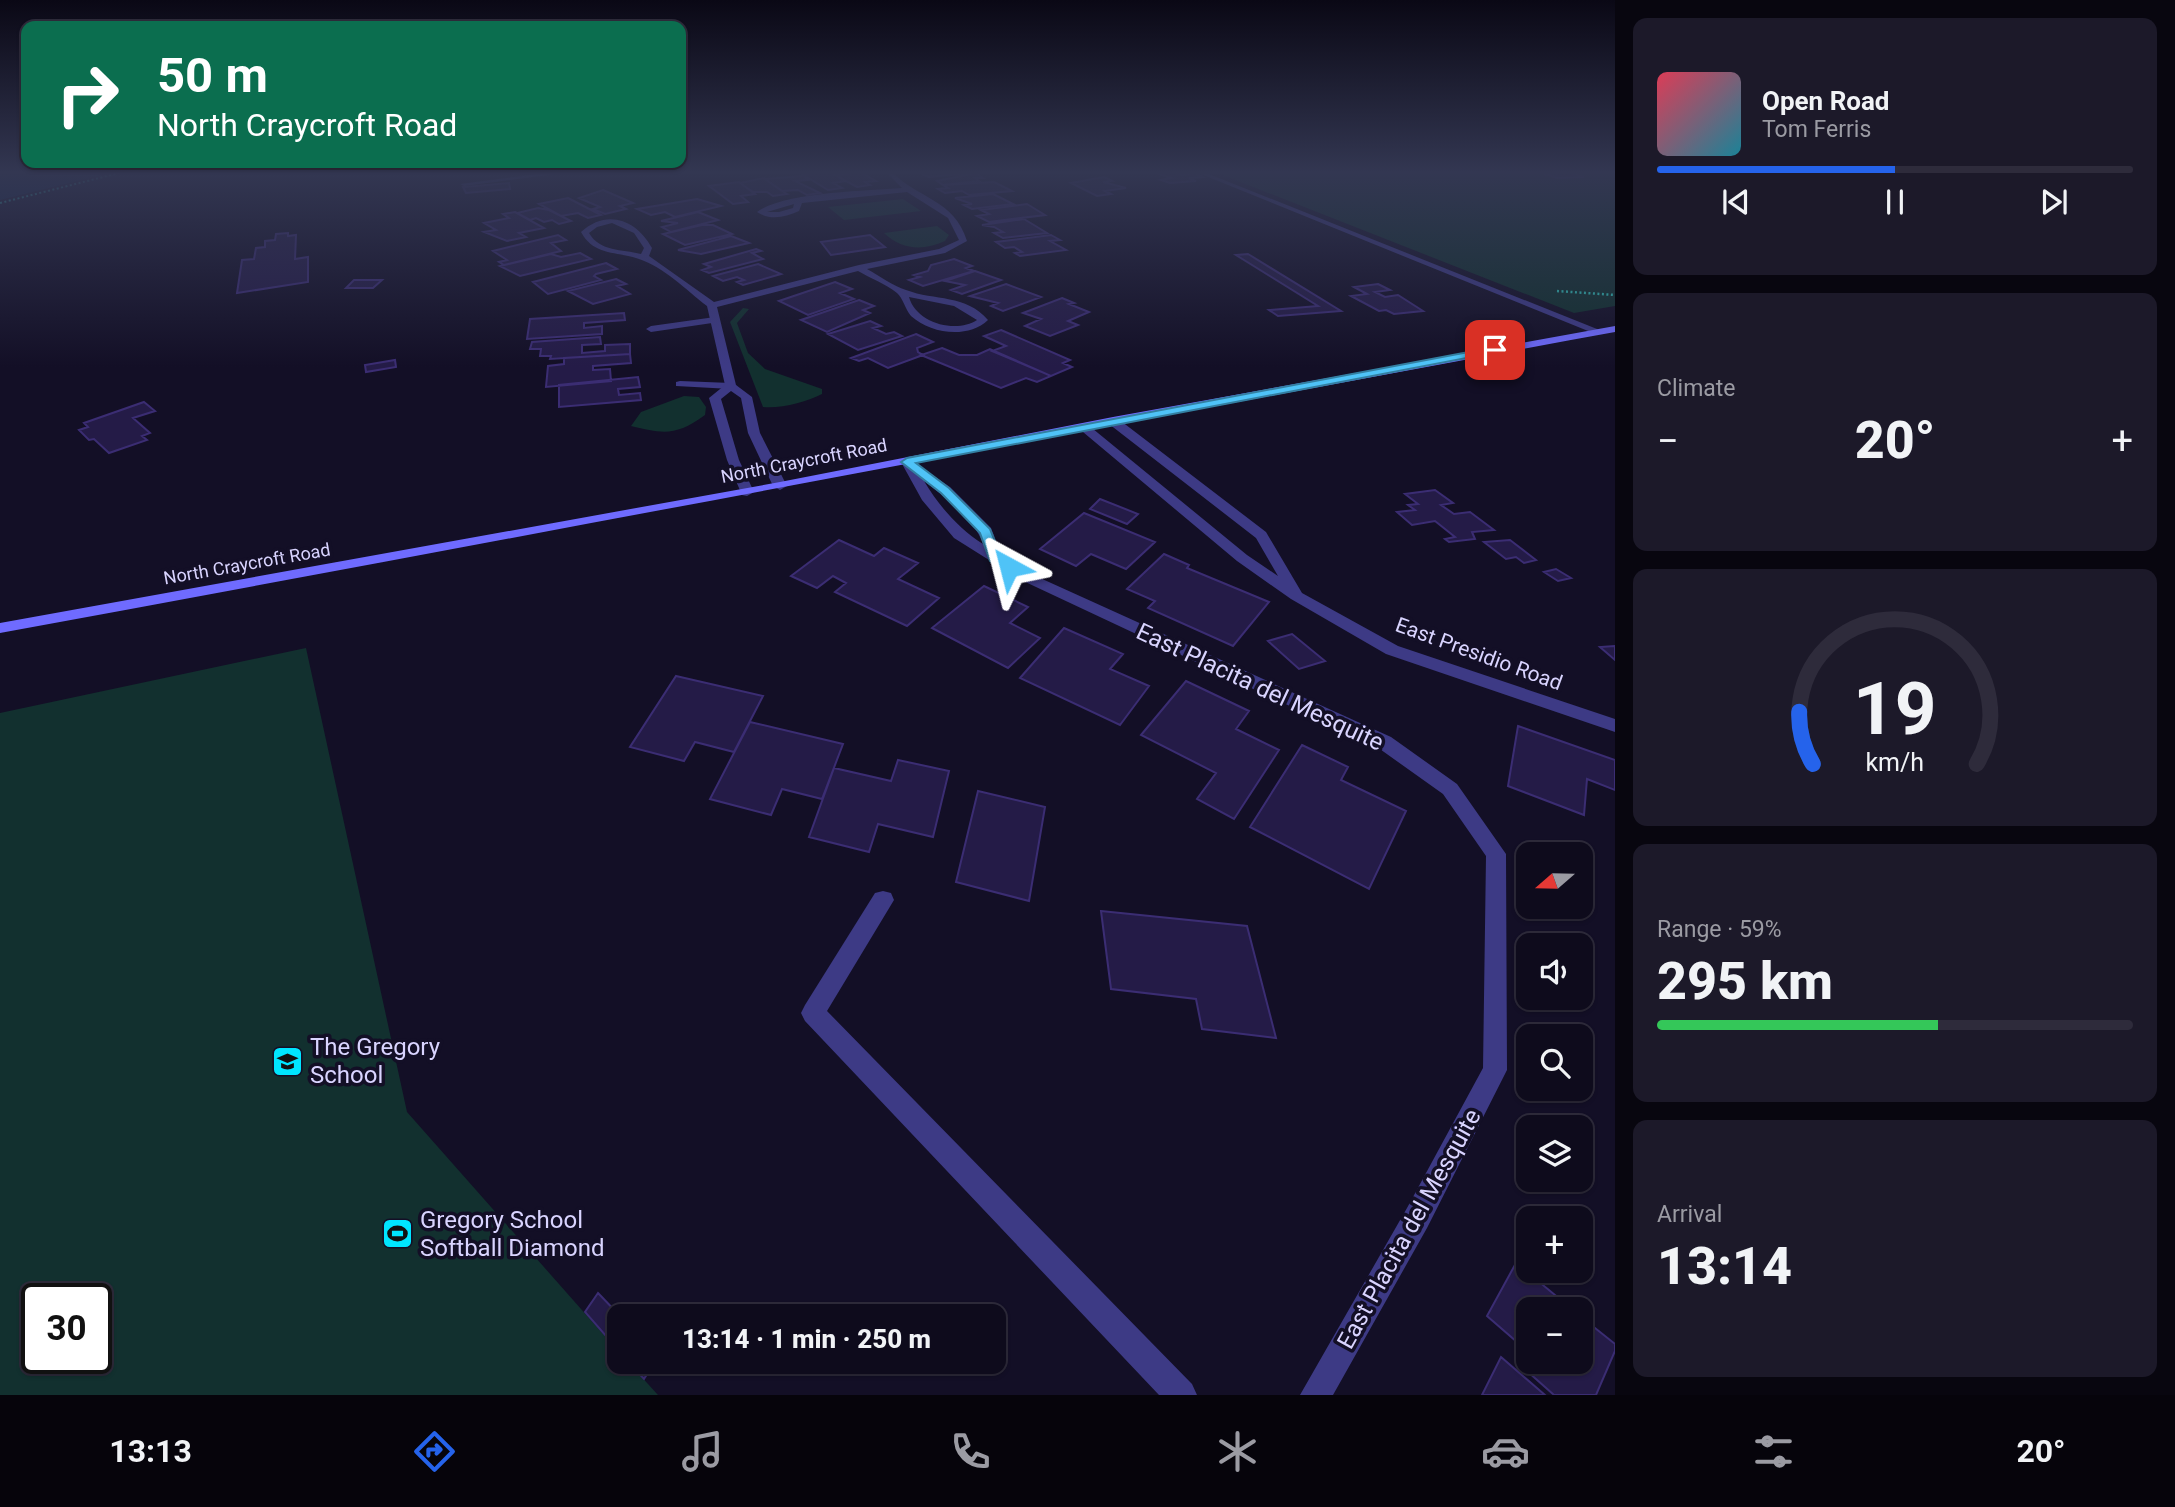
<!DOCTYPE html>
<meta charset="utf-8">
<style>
body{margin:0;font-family:Roboto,sans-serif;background:#1c1929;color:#f1f3f6;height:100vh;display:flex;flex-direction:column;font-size:26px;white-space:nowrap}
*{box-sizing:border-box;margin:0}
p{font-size:23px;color:#9b9ba3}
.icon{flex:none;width:38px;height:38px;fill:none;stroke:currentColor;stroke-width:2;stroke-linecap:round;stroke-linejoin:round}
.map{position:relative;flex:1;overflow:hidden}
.panel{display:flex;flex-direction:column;gap:18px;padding:18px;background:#08060f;width:560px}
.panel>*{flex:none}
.banner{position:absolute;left:21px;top:21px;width:665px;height:147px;border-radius:14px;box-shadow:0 2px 5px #0004,0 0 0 2px #2e2b3b;background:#0b6e4f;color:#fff;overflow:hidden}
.needle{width:46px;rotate:250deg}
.buttons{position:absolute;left:1516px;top:842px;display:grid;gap:14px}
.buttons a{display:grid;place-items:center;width:77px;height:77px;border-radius:14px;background:#0e0b1c;box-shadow:0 2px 5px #0004,0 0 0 2px #2e2b3b;font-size:35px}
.speed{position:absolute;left:21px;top:1283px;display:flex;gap:14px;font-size:35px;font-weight:700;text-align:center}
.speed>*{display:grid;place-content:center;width:91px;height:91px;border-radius:50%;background:#0e0b1c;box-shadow:0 2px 5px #0004,0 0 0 2px #2e2b3b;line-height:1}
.speed .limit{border:4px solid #111;border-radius:10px;background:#fff;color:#111}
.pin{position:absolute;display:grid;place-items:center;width:60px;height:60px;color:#fff;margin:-30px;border-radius:14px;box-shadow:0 4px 10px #0006}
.me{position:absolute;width:77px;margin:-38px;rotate:322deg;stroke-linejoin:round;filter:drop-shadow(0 0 5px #0008)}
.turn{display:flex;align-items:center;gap:24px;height:147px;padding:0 21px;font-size:32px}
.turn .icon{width:91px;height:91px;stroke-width:2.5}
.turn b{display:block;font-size:49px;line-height:60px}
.big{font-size:52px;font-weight:800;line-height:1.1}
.panel .card{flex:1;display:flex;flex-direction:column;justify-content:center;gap:10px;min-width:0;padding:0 24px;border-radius:14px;background:#1c1929}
.panel .dial{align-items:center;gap:0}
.dial svg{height:182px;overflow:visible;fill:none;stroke:#2e2b3b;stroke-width:7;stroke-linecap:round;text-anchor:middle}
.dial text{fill:#f1f3f6;stroke:none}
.song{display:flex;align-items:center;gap:21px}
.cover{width:84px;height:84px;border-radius:10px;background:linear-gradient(135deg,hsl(350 70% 55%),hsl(190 70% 35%))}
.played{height:7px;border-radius:4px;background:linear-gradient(90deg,#2563eb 50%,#2e2b3b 50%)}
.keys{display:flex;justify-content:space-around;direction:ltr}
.heat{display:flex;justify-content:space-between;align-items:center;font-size:38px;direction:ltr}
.charge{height:10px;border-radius:5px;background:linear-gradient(90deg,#34c759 59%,#2e2b3b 0)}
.trip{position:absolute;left:607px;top:1304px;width:399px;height:70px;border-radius:14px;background:#0e0b1c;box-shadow:0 2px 5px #0004,0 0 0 2px #2e2b3b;font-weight:800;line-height:70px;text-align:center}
.tabs{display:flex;height:112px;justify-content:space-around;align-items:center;background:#06040b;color:#9b9ba3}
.tabs .icon{width:49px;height:49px}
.tabs .active{color:#2563eb}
.tabs b{font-size:32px;color:#f1f3f6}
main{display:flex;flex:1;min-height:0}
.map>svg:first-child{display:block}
</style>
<main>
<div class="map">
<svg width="1615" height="1395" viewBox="0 0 1615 1395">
<rect width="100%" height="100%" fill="#130f26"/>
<path fill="#12302f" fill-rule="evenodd" d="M 1215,172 L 1615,172 L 1615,306 L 1574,313 Z
M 903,199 L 921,211 L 844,220 L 828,207 Z
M 937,226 L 949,235 L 945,241 C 923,251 902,250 884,233 Z
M 743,308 L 749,309 L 737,323 L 748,353 L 765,369 L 822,389 L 822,394 C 807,402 780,409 763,407 L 730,322 Z
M 684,396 L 699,397 L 706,407 L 705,415 C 676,436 664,434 631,426 L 641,412 Z
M 306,648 L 407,1112 L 619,1352 L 620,1362 L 628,1362 L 658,1395 L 0,1395 L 0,713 ZM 37,1298 L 96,1298 L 96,1358 L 37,1358 Z"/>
<path fill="#0c2248" d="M 0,172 L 114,172 L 0,200 Z"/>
<path fill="#241b47" stroke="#3b2d73" stroke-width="2" d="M 830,172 L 846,181 L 833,183 L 842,188 L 828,190 L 802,174 Z
M 860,172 L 876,181 L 865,182 L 870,185 L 857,187 L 835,175 Z
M 903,172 L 982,172 L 928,177 L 919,172 Z
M 1174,172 L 1182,175 L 1195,173 L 1203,177 L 1189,178 L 1196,181 L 1170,183 L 1161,180 L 1171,178 L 1157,173 Z
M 1539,172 L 1569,172 L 1584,177 L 1557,178 Z
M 976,173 L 983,178 L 975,178 L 979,181 L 943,185 L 937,181 Z
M 803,176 L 808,180 L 795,181 L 820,193 L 807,195 L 798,190 L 782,191 L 765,179 Z
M 1104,177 L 1112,181 L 1103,182 L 1126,188 L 1105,191 L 1111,194 L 1097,196 L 1071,183 Z
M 764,178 L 782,191 L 787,194 L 773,196 L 767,192 L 753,192 L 740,183 Z
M 739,182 L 755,194 L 741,196 L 748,202 L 733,204 L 709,186 Z
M 994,182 L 1012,191 L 969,195 L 962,191 L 945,193 L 938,189 L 948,188 L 943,185 Z
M 509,183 L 510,189 L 466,193 L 463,187 Z
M 603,190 L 633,203 L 620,206 L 626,209 L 605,214 L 593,209 L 600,207 L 579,198 Z
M 993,194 L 1013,204 L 972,209 L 964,205 L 972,204 L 955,198 Z
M 568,198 L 601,215 L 588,218 L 578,213 L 561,216 L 539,204 Z
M 697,199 L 721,206 L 675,217 L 665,212 L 651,215 L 637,209 Z
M 1027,204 L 1045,215 L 989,222 L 977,216 L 989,214 L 981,210 Z
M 538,208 L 549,210 L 571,221 L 559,224 L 552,220 L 544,222 L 536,218 L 530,220 L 517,213 Z
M 515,212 L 544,228 L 519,233 L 526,237 L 507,241 L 484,232 L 496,230 L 484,223 L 509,218 L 503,214 Z
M 698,212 L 718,220 L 671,232 L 662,227 L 678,223 L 661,221 Z
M 1024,219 L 1047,233 L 1003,238 L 994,233 L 1003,232 L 994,227 L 982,225 Z
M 702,225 L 713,225 L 732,234 L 685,245 L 663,234 Z
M 288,233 L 288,236 L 296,235 L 295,259 L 308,257 L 308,282 L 237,293 L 242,260 L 254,259 L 256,248 L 265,247 L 265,241 L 275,240 L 276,234 Z
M 558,235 L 566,240 L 551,243 L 561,251 L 504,265 L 499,262 L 507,260 L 493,251 Z
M 870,235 L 885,247 L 831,255 L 821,242 Z
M 1051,235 L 1060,240 L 1050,241 L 1066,250 L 1020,256 L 1015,253 L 1022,252 L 1014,247 L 1005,248 L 996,242 Z
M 731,236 L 749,243 L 701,254 L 678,250 Z
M 756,249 L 761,251 L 752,253 L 763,259 L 709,273 L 702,270 L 711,267 L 704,264 Z
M 580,253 L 591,259 L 520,276 L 500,266 L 551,254 L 561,257 Z
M 1248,254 L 1341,311 L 1278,316 L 1269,310 L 1318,306 L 1236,255 Z
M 954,259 L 972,266 L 966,268 L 974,271 L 923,286 L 909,280 L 920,277 L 914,275 L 928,271 L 931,265 Z
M 606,263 L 617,269 L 596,274 L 594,276 L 601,280 L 548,294 L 533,282 Z
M 758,264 L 781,274 L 743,285 L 737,282 L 744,280 L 737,277 L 723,281 L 713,276 Z
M 975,271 L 1001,280 L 962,294 L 951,290 L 965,285 L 945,281 Z
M 616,279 L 626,284 L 617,286 L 630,294 L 593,304 L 568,291 Z
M 354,280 L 382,280 L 373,288 L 346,288 Z
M 835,282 L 852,289 L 840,293 L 854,299 L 808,315 L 779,301 Z
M 1006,284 L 1041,297 L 1003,311 L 991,306 L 998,303 L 970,296 Z
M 1378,284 L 1390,290 L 1375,292 L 1385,297 L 1398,295 L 1423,311 L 1394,314 L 1386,310 L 1379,311 L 1351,296 L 1367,294 L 1354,287 Z
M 1062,298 L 1074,303 L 1069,304 L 1089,312 L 1068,321 L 1078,325 L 1050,336 L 1025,326 L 1041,319 L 1023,313 Z
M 859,300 L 874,306 L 863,310 L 870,313 L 827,332 L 801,320 Z
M 624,313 L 625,320 L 584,323 L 584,328 L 602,326 L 602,334 L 527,339 L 530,319 Z
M 870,321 L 881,326 L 873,328 L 886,334 L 894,332 L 902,336 L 858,350 L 828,334 Z
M 1001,330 L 1070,360 L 1063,363 L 1072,367 L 1051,376 L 992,351 L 1006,346 L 984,336 Z
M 916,334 L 933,342 L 917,348 L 918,352 L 923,355 L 888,368 L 868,358 L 859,361 L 851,358 Z
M 600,337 L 601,344 L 582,345 L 582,353 L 605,351 L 605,345 L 630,344 L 630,354 L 550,359 L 551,356 L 540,356 L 541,349 L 530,349 L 532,342 Z
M 942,348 L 959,355 L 977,355 L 990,349 L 1051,376 L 1037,382 L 1026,378 L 1001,388 L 921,355 Z
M 630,354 L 631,363 L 593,366 L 593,370 L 610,369 L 611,381 L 546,387 L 548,366 L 564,364 L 564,358 Z
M 395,360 L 396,367 L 366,372 L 365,365 Z
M 638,377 L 640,387 L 618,389 L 619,395 L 640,393 L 641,400 L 559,407 L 559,385 Z
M 144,402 L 155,411 L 133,418 L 150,433 L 142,436 L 147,440 L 109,453 L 94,439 L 89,440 L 79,430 L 88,427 L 84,423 Z
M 1435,490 L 1453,503 L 1441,505 L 1454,514 L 1470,512 L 1494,530 L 1472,532 L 1475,539 L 1449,542 L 1445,539 L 1455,537 L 1435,521 L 1412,525 L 1397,512 L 1415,510 L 1408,505 L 1418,504 L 1405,494 Z
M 1100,499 L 1138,514 L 1127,524 L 1090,509 Z
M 1084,513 L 1155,542 L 1126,569 L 1091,554 L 1076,566 L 1040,549 Z
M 839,540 L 874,556 L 884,548 L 918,563 L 898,579 L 939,598 L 907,626 L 835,592 L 846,583 L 833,576 L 817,588 L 791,576 Z
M 1510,540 L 1536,560 L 1524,563 L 1516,557 L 1506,559 L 1484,542 Z
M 1164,554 L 1189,565 L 1187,568 L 1269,602 L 1233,646 L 1148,608 L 1155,601 L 1127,589 Z
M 1556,569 L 1571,578 L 1558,581 L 1544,572 Z
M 984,586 L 1028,607 L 1010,623 L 1040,638 L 1008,668 L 932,628 Z
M 1064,628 L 1123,654 L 1110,669 L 1149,686 L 1120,725 L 1020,678 Z
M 1292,634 L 1325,661 L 1299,669 L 1268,641 Z
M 1615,646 L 1615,660 L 1600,647 Z
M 676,676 L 763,696 L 734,752 L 695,742 L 684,761 L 630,747 Z
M 1186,681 L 1249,711 L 1236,729 L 1279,750 L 1234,819 L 1197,799 L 1216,773 L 1141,735 Z
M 750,722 L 843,744 L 822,799 L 782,789 L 771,815 L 710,799 Z
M 1518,726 L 1615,760 L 1615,790 L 1587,779 L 1584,815 L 1508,786 Z
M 1302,745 L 1348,767 L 1341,780 L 1406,811 L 1369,889 L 1250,827 Z
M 898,760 L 949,771 L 933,837 L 878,824 L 869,852 L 809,837 L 834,768 L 891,781 Z
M 978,791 L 1045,807 L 1029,901 L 956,882 Z
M 1101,911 L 1247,926 L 1276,1038 L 1202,1029 L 1196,999 L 1111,989 Z
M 1516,1263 L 1572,1309 L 1528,1309 L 1528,1362 L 1580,1362 L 1580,1316 L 1615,1344 L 1615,1351 L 1596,1395 L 1554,1395 L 1519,1364 L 1525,1349 L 1487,1316 Z
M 598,1293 L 620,1316 L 620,1352 L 585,1312 Z
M 1501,1357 L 1545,1395 L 1482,1395 Z
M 628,1362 L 655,1362 L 644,1379 Z"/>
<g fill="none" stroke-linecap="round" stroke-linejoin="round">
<path stroke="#2fb8b0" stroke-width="2" stroke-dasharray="2 2.5" stroke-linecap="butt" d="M 0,203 L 123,172"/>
<path stroke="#2fb8b0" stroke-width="2.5" stroke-dasharray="2 2.5" stroke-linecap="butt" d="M 1557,291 L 1615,295"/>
<path fill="#3d3a85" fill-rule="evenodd" d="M 553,172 L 571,172 L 464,186 L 460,184 Z
M 715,317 L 720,320 L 719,322 L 651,332 L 646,329 L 651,326 Z
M 680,381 L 731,383 L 737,386 L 731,389 L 676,386 L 676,382 Z"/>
<path fill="#3d3a85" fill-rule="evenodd" d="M 886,172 L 892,172 C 918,199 954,199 967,241 L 945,253 L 867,269 C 880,276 893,286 906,290 C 935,301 966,294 988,320 C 968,339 931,334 911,316 C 905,309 903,298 897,293 C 886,284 870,278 858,271 L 717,307 L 736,385 L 752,397 L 760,433 L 787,486 L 780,490 L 773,486 L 748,433 L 741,398 L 731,391 L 721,399 L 739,460 L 754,492 L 747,496 L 742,495 L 727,460 L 709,398 L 725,385 L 707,306 C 686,290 664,267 639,259 C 616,251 594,256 581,232 C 607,208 637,220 652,248 L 649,256 L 714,302 L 859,265 L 939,249 L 959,240 L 948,218 L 907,192 L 802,203 L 799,211 C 785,217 771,221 757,212 C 784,192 866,191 902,188 ZM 794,204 L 793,208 L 779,212 L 767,212 ZM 612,223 L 634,233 L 644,248 L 641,254 C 622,249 600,252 589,233 L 597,227 ZM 909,297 L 954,306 L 977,320 C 956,334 916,323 909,297 Z
M 1196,172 L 1204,172 L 1602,331 L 1593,333 Z
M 1109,418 L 1117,418 L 1266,532 L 1302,593 L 1398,646 L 1615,719 L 1615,732 L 1386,654 L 1291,599 L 1237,561 L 1077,427 L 1087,424 L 1247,555 L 1278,576 L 1256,538 L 1109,424 Z
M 907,458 L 950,487 L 991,528 L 1002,556 L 1029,573 L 1391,737 L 1457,784 L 1506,854 L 1507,1070 L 1427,1228 L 1333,1395 L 1300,1395 L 1407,1208 L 1483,1068 L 1486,856 L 1443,794 L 1377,747 L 1019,579 L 954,538 L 922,500 L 901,462 ZM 924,481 C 945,497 975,519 983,544 C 958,528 939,506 924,481 Z
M 883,891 L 891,893 L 894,900 L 827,1011 L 1192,1384 L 1197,1395 L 1159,1395 L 805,1021 L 801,1013 L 805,1005 L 875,893 Z"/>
<path fill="#6f6bff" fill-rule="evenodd" d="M 1615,326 L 1615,332 C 1076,431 539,534 0,633 L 0,623 L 780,482 L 1113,417 Z"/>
</g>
<linearGradient id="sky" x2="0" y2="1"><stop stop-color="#0a0815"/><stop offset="0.47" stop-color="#333752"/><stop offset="1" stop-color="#333752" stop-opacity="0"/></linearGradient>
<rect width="1615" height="367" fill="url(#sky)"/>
<path fill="#4fc3f7" stroke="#337fa1" stroke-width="2" d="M 1495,347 L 1498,348 L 1498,352 L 916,463 L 949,488 L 990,529 L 1001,556 L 1016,567 L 1009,571 L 990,561 L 980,533 L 941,493 L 901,462 L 907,458 Z"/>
<defs>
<symbol id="school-square" viewBox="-11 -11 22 22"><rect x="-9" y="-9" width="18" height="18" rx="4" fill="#00e5ff" stroke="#130f26"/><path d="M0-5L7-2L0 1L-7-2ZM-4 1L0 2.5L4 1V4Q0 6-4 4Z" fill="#111"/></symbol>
<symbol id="stadium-square" viewBox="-11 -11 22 22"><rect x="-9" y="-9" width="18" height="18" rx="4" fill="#00e5ff" stroke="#130f26"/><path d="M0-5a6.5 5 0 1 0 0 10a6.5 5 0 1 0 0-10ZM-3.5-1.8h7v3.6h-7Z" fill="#111"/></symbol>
</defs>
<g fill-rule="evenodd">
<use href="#school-square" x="270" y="1044" width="35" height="35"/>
<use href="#stadium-square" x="380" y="1216" width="35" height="35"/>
</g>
<g text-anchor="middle" stroke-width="7" stroke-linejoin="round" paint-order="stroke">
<g font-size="18" fill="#d9d4ff" stroke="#130f26">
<text transform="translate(804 461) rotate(-11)" y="6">North Craycroft Road</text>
<text transform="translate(247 564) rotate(-10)" y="6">North Craycroft Road</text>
</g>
<g font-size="21" fill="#d9d4ff" stroke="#130f26">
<text transform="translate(1479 654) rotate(20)" y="7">East Presidio Road</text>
</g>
<g font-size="24" fill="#d9d4ff" stroke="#130f26">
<text transform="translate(1260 687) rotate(25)" y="8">East Placita del Mesquite</text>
<text transform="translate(1409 1229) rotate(-61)" y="8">East Placita del Mesquite</text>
</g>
<g font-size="24" fill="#d9d4ff" stroke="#130f26" text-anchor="start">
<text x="310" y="1055">The Gregory<tspan x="310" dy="28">School</tspan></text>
<text x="420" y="1228">Gregory School<tspan x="420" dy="28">Softball Diamond</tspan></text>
</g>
</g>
</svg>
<div class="buttons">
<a><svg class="needle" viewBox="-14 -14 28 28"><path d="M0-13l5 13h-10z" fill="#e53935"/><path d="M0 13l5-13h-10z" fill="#9b9ba3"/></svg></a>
<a><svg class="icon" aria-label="sound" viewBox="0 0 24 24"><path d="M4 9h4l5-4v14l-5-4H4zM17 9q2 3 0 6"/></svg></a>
<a><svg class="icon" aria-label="search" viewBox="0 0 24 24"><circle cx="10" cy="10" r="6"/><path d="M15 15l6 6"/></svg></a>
<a><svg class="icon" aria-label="layers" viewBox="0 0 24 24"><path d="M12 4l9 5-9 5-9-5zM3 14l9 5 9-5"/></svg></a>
<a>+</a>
<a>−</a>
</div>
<div class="speed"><div class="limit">30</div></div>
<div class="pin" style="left:1495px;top:350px;background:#d93025"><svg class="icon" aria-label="arrive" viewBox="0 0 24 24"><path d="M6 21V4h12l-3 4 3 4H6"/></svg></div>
<svg class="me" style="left:1009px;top:567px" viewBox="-20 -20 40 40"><path d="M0-17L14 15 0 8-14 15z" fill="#4fc3f7" stroke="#fff" stroke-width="4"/></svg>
<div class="trip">13:14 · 1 min · 250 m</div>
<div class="banner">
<div class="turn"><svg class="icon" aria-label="right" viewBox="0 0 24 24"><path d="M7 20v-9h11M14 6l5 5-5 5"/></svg><div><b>50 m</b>North Craycroft Road</div></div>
</div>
</div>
<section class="panel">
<div class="card">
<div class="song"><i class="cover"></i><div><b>Open Road</b><p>Tom Ferris</p></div></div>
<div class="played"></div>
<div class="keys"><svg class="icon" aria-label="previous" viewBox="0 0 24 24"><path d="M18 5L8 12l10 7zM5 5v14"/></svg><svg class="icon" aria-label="pause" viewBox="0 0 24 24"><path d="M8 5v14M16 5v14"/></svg><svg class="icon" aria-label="next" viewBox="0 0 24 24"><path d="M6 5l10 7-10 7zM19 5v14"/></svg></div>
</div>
<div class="card"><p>Climate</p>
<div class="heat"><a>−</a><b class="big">20°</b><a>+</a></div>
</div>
<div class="card dial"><svg viewBox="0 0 100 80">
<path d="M14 69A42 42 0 1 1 86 69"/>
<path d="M14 69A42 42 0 0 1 8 46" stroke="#2563eb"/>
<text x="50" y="56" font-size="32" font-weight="700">19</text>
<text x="50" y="72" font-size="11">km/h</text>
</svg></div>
<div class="card"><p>Range · 59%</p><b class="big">295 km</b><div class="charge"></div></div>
<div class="card"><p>Arrival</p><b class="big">13:14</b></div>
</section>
</main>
<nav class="tabs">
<b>13:13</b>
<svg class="icon active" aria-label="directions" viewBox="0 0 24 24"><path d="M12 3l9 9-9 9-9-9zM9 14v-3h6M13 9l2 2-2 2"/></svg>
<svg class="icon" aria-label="music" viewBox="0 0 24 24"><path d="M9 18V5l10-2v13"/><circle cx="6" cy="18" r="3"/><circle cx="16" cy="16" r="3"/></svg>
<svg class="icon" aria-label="phone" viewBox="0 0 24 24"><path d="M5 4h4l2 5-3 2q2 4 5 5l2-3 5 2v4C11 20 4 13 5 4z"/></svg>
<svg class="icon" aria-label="climate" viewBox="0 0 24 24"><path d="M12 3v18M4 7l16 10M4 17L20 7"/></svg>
<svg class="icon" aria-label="car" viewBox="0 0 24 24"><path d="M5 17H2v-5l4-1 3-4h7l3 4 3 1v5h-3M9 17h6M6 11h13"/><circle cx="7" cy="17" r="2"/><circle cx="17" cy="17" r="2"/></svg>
<svg class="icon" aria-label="filters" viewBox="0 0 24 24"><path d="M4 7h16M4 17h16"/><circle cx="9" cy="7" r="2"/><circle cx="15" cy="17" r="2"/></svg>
<b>20°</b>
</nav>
